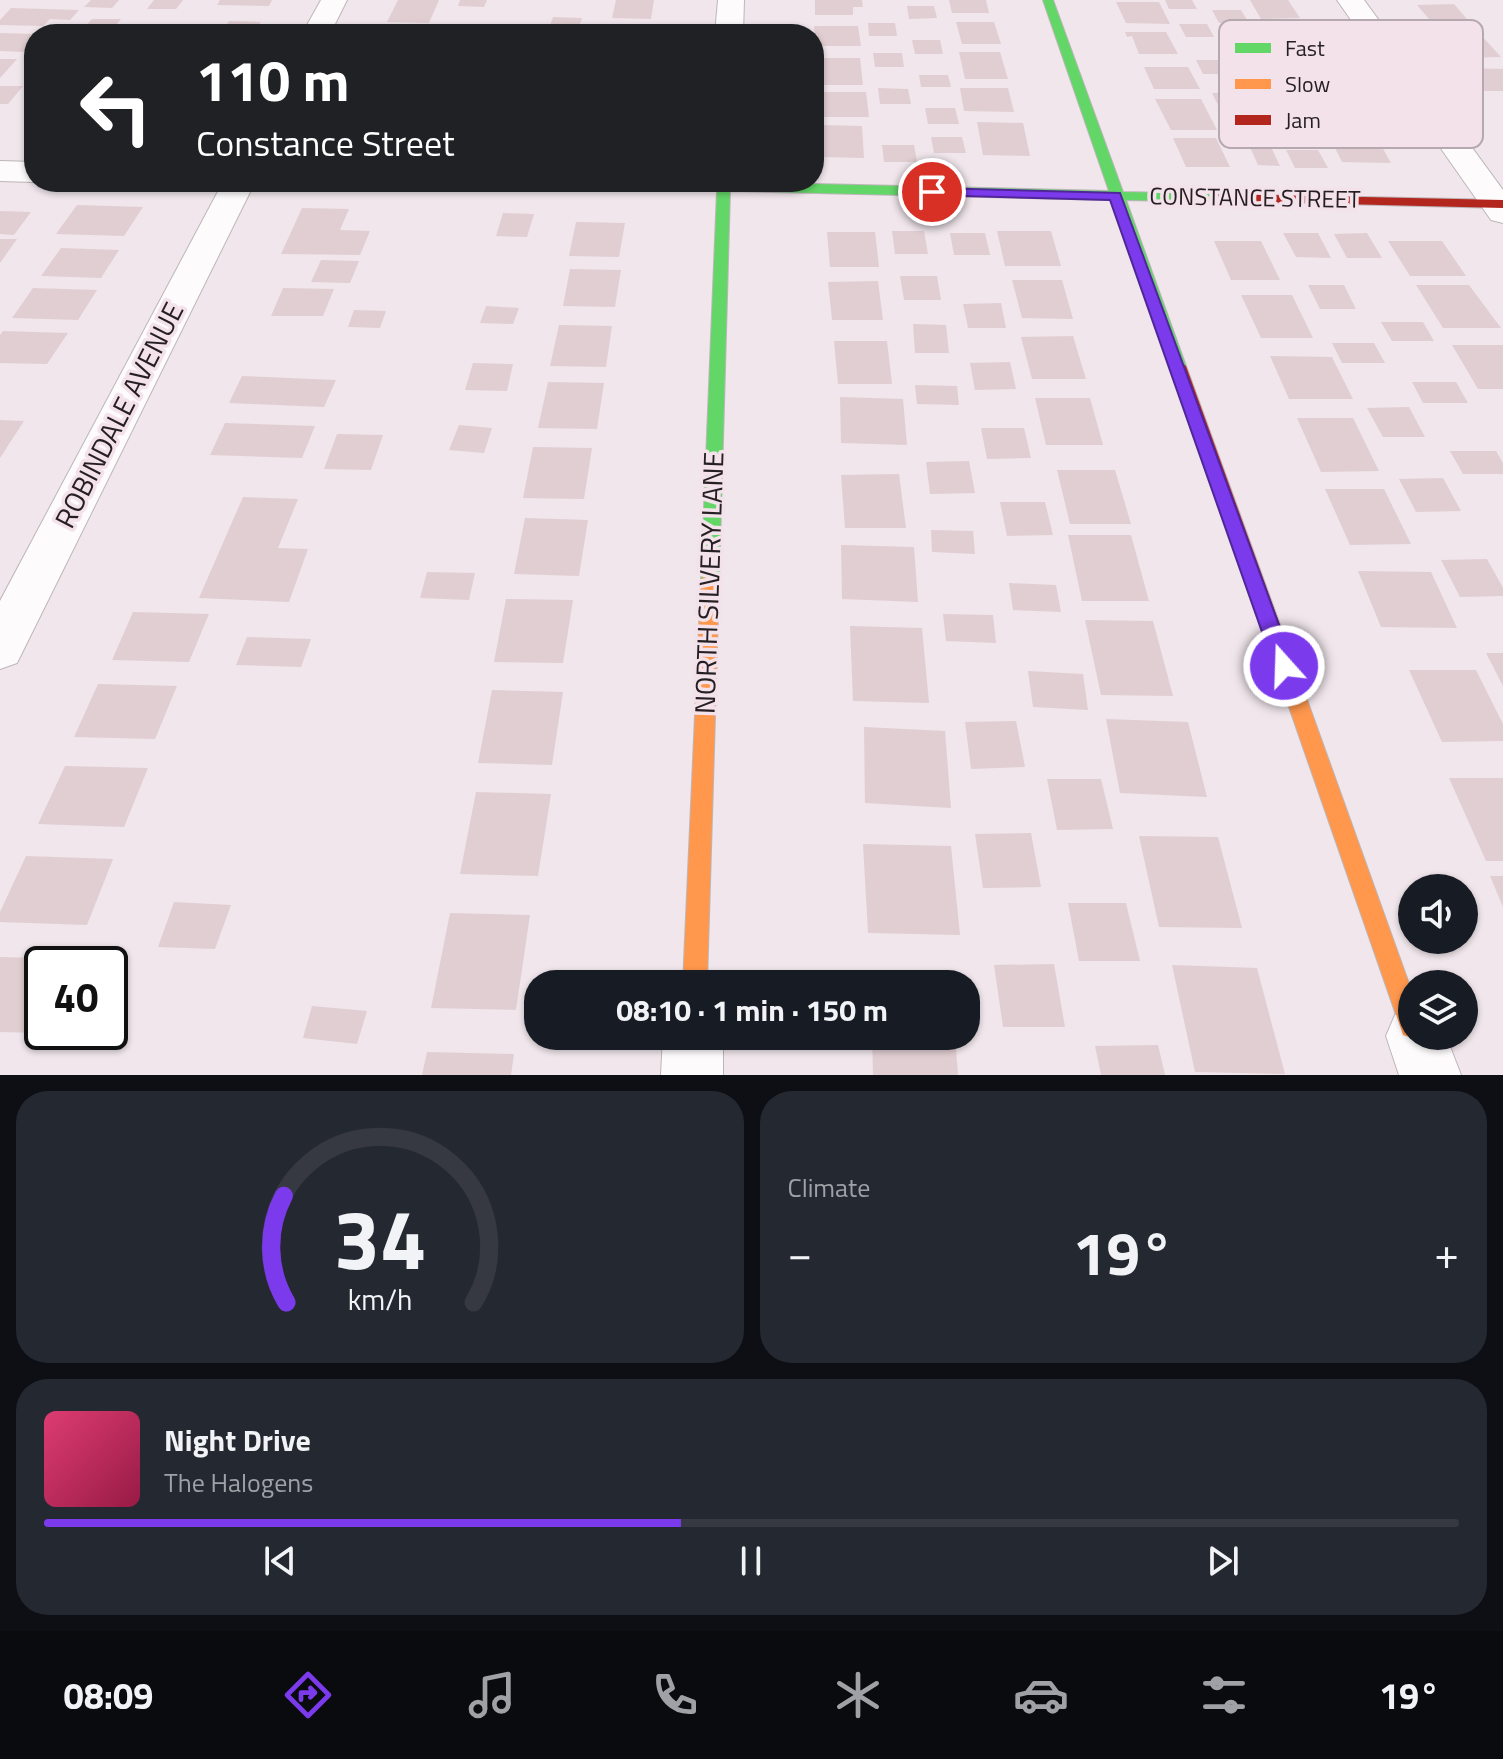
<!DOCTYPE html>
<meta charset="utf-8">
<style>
body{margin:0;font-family:"Titillium Web",sans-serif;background:#242831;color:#f1f3f6;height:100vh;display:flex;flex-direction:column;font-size:30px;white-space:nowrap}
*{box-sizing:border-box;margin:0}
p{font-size:26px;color:#9ea1a6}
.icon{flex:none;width:44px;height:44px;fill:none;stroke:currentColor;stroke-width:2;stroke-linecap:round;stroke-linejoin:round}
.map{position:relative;height:1075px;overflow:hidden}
.side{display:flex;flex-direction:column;gap:16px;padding:16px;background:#0d0f14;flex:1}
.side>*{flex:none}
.top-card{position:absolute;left:24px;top:24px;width:800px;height:168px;border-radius:32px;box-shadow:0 2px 6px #0004;background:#202124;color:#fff;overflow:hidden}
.controls{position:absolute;left:1398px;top:874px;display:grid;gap:16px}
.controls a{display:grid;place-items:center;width:80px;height:80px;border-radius:50%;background:#171b24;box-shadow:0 2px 6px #0004;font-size:40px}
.speed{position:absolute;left:24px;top:946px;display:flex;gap:16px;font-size:40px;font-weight:700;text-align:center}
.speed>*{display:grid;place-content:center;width:104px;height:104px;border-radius:50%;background:#171b24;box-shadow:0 2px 6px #0004;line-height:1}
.speed .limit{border:4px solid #111;border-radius:12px;background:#fff;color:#111}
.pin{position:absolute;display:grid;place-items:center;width:68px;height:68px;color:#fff;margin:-34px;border:4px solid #fff;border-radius:50%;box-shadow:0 2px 8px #0007}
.me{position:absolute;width:88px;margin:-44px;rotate:340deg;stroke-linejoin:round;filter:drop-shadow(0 0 6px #0008)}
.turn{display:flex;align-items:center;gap:28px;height:168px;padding:0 40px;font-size:36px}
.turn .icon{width:104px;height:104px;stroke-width:2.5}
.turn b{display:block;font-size:56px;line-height:68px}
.big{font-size:60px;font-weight:700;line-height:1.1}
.side .card{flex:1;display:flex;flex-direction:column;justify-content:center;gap:12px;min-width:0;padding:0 28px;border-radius:32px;background:#242831}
.side .dial{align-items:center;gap:0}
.dial svg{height:208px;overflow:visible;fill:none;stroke:#363941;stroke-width:7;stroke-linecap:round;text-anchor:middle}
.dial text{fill:#f1f3f6;stroke:none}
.song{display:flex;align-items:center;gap:24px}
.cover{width:96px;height:96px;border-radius:12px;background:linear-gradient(135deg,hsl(340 70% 55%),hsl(340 70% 35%))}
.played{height:8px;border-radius:4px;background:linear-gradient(90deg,#7c3aed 45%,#363941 45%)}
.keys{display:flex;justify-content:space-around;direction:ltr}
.heat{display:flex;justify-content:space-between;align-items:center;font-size:44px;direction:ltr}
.side .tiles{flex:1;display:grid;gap:16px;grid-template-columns:1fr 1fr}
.card:last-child{grid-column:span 2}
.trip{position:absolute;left:524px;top:970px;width:456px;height:80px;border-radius:32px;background:#171b24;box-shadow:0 2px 6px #0004;font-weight:700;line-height:80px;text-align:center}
.menu{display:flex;height:128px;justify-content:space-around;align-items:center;background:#090b0e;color:#9ea1a6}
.menu .icon{width:56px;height:56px}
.menu .active{color:#7c3aed}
.menu b{font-size:36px;color:#f1f3f6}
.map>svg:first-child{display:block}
</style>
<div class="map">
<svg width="1503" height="1075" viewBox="0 0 1503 1075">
<rect width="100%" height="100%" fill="#f0e6eb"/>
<path fill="#e1ced2" d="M 91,0 L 119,0 L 112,8 L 84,7 Z
M 154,0 L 183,0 L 176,9 L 147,9 Z
M 220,0 L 272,0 L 269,6 L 217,5 Z
M 398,0 L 439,0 L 429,23 L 387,22 Z
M 460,0 L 487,0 L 484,7 L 458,6 Z
M 616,0 L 654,0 L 651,19 L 612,18 Z
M 815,0 L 862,0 L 863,7 L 853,7 L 853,15 L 815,15 Z
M 949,0 L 986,0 L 989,13 L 952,13 Z
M 1165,0 L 1192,0 L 1197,9 L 1169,9 Z
M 1250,0 L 1288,0 L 1300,18 L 1261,19 Z
M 1116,2 L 1159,2 L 1170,24 L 1126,23 Z
M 1454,4 L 1472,25 L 1435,26 L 1417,5 Z
M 907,6 L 934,6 L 937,18 L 909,19 Z
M 11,8 L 79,10 L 70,20 L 50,19 L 43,26 L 0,25 L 0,20 Z
M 1212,10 L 1241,10 L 1249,23 L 1219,23 Z
M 553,17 L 582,18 L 577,32 L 548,31 Z
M 92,19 L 121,19 L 110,32 L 81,31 Z
M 229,21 L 261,22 L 256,29 L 261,29 L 258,34 L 220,34 Z
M 956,22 L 994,22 L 1001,44 L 962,44 Z
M 868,23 L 895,23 L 897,36 L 869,36 Z
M 1179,24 L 1207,24 L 1214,37 L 1186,37 Z
M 814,26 L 858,26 L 861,46 L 816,46 Z
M 454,27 L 481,28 L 478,34 L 451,34 Z
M 610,27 L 649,28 L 648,34 L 608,34 Z
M 1125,32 L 1166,32 L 1178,54 L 1139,54 L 1132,36 L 1127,37 Z
M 0,33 L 34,34 L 34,40 L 23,52 L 0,51 Z
M 1443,35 L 1481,35 L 1501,57 L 1461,58 Z
M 912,40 L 940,40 L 943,54 L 915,54 Z
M 959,52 L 1000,52 L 1008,79 L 965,79 Z
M 873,53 L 902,53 L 904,67 L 875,67 Z
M 818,58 L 860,58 L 863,85 L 820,85 Z
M 0,59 L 17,59 L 0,78 Z
M 1196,60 L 1225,60 L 1233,74 L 1203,74 Z
M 1144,67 L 1188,67 L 1200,89 L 1154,89 Z
M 1468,68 L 1503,69 L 1503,91 L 1485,91 Z
M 919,75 L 948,75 L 951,87 L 921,87 Z
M 0,86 L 23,86 L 8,104 L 0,104 Z
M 878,88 L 908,89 L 911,104 L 880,104 Z
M 960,88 L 1008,88 L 1014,112 L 964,111 Z
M 819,92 L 866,92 L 869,117 L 821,117 Z
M 1212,93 L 1242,93 L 1250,109 L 1220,109 Z
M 1155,99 L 1201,99 L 1217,130 L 1171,130 Z
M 925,108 L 955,108 L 959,124 L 928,124 Z
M 977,122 L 1023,123 L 1030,156 L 983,155 Z
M 817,125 L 862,126 L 864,158 L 817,157 Z
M 1326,130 L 1373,131 L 1391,163 L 1342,162 Z
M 931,137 L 962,137 L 966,153 L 934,153 Z
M 1173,138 L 1216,138 L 1230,167 L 1186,167 Z
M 882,145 L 914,145 L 917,162 L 884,162 Z
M 1249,145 L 1270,145 L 1280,166 L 1258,165 Z
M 1286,150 L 1318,150 L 1328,168 L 1295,168 Z
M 77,205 L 143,207 L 124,236 L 56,234 Z
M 302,208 L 349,209 L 340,230 L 370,231 L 360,255 L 281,254 Z
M 0,211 L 31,212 L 14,235 L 0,234 Z
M 503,213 L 534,214 L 527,237 L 496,236 Z
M 576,222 L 625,223 L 619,257 L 569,256 Z
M 892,231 L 924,231 L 928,254 L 895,254 Z
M 997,231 L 1051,231 L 1061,266 L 1005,266 Z
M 827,232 L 875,232 L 879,267 L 830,267 Z
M 950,233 L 985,233 L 990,255 L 954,255 Z
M 1283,233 L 1318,233 L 1331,258 L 1296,257 Z
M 1367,233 L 1382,258 L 1347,258 L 1334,234 Z
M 0,239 L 17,239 L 0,263 Z
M 1214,241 L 1261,241 L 1280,280 L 1231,280 Z
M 1388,241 L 1442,241 L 1466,276 L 1410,276 Z
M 61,248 L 119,250 L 101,278 L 41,276 Z
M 321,260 L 359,261 L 350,283 L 311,282 Z
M 570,269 L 621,270 L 615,307 L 563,306 Z
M 900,276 L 937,276 L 941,300 L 904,300 Z
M 1012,280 L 1062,280 L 1073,319 L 1022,318 Z
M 878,281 L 883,320 L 832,320 L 828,282 Z
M 1308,285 L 1344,285 L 1356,309 L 1320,309 Z
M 1416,285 L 1469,285 L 1501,328 L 1443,328 Z
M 33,288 L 97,290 L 78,320 L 12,318 Z
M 283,288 L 334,289 L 323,316 L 271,316 Z
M 1241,295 L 1292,295 L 1313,338 L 1261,338 Z
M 1001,303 L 1006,328 L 968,328 L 963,304 Z
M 486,306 L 519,308 L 513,324 L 480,323 Z
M 354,310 L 386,311 L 380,328 L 348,327 Z
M 1381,322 L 1423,322 L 1434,341 L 1392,341 Z
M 913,324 L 946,325 L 949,353 L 915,353 Z
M 559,325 L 612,326 L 606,367 L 550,366 Z
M 3,331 L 68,333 L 47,364 L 0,363 L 0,335 Z
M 1073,336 L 1086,379 L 1032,379 L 1021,337 Z
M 834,341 L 887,341 L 892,384 L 838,384 Z
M 1332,343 L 1374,343 L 1385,363 L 1342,363 Z
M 1452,345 L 1503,345 L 1503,389 L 1478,389 Z
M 1270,356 L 1332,357 L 1353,399 L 1289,399 Z
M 1010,362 L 1016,389 L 975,390 L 970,363 Z
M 473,363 L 513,364 L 507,391 L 465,390 Z
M 242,376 L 336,380 L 324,407 L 229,403 Z
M 548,382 L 604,383 L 597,429 L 538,428 Z
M 1412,382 L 1456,382 L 1468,403 L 1423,403 Z
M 915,385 L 957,386 L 959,405 L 917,404 Z
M 840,397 L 903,399 L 907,445 L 841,443 Z
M 1035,398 L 1090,398 L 1103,445 L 1046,445 Z
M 1409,407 L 1425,437 L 1383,437 L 1367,408 Z
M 1297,418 L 1353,418 L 1379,471 L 1321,472 Z
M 0,420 L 24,421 L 0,458 Z
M 225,423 L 315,426 L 302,458 L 210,455 Z
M 459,425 L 492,428 L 484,453 L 449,450 Z
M 981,428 L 1024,428 L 1031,458 L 987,459 Z
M 337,434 L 383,435 L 371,470 L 324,469 Z
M 533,447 L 592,448 L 584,499 L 523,498 Z
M 1450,451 L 1496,451 L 1503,463 L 1503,474 L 1463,474 Z
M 969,461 L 975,493 L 930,494 L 926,462 Z
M 1057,470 L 1115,470 L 1131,524 L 1070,524 Z
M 899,474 L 906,528 L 845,528 L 841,475 Z
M 1443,478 L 1461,511 L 1416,512 L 1399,479 Z
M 1325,489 L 1384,489 L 1411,544 L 1350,545 Z
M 243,497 L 298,499 L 278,548 L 308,549 L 289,602 L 199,598 Z
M 1000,502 L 1045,502 L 1053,535 L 1007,536 Z
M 525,518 L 588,520 L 579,576 L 514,574 Z
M 931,530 L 973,531 L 975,554 L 932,552 Z
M 1068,535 L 1131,535 L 1149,601 L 1082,601 Z
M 841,545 L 914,547 L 918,602 L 842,599 Z
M 1487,559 L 1503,588 L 1503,596 L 1460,597 L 1441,560 Z
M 1358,571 L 1431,572 L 1457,628 L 1381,627 Z
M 427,572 L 475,573 L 469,600 L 420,598 Z
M 1009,583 L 1056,585 L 1061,612 L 1013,610 Z
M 506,599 L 573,600 L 563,663 L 494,662 Z
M 133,612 L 209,614 L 189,662 L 112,660 Z
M 943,614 L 993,615 L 996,643 L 946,641 Z
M 1085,620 L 1153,621 L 1173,696 L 1101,695 Z
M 850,626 L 922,628 L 929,703 L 853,701 Z
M 247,637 L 311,639 L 301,667 L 236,665 Z
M 1486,653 L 1503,653 L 1503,686 Z
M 1409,670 L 1476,670 L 1503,724 L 1503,741 L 1442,742 Z
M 1028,671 L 1083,674 L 1088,710 L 1033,707 Z
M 98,684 L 177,686 L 155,739 L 74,737 Z
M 492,690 L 563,692 L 552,765 L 478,763 Z
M 1106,719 L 1188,722 L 1207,797 L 1120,793 Z
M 1016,721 L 1025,767 L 971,769 L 965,722 Z
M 864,727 L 945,731 L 951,808 L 865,803 Z
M 65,766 L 148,768 L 124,827 L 38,824 Z
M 1449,778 L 1503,778 L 1503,861 L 1486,861 Z
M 1047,779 L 1101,779 L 1113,829 L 1057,830 Z
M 476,792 L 551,794 L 538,876 L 460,874 Z
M 1031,833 L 1041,887 L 983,888 L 975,834 Z
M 1139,836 L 1218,837 L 1242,928 L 1159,927 Z
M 863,844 L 951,846 L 960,935 L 868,933 Z
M 26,856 L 113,859 L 87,925 L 0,922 L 0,912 Z
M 1490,876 L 1503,876 L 1503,907 Z
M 174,902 L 231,905 L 215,949 L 158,947 Z
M 1068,903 L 1126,903 L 1140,961 L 1079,961 Z
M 450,913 L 530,915 L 516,1010 L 431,1008 Z
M 0,957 L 75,959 L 73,964 L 42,964 L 42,1033 L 0,1032 Z
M 1054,964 L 1065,1027 L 1003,1027 L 994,965 Z
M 1172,965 L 1257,968 L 1285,1074 L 1195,1072 Z
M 868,970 L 949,972 L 950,984 L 869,984 Z
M 312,1006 L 367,1011 L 357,1044 L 303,1038 Z
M 872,1036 L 955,1036 L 958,1075 L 873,1075 Z
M 1158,1045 L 1165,1075 L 1101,1075 L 1095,1046 Z
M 427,1052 L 514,1054 L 511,1075 L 422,1075 Z"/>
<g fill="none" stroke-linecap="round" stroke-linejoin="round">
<defs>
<path id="street" d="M 321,0 L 347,0 L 330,34 L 302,34 Z
M 718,0 L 744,0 L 743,34 L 715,34 Z
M 1337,0 L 1364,0 L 1503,190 L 1503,223 L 1491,220 Z
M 0,161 L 34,162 L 34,182 L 0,181 Z
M 223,182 L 255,182 L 17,663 L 0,669 L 0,601 Z
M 1412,1008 L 1412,1036 L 1446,1036 L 1461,1075 L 1399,1075 L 1386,1036 L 1395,1015 Z
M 663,1036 L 723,1036 L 723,1075 L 661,1075 Z"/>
<path id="fast" d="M 1043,0 L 1053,0 L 1123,192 L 1219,194 L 1226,198 L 1219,202 L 1126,200 L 1186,366 L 1178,372 L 1170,366 L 1112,200 L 730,191 L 719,582 L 717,588 L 710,590 L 703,588 L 701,582 L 717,191 L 480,186 L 473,182 L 731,182 L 1109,191 Z"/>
<path id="slow" d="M 710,574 L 717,576 L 719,582 L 707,984 L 683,984 L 701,582 L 703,576 Z
M 1282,649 L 1289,652 L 1292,658 L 1412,992 L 1412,1036 L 1417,1036 L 1412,1038 L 1403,1035 L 1400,1026 L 1272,658 L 1275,652 Z"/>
<path id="jam" d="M 1219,194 L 1503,200 L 1503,208 L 1214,201 L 1212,198 Z
M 1178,360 L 1186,366 L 1292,658 L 1289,664 L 1282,667 L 1275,664 L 1272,658 L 1170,366 Z"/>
</defs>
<use href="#street" stroke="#bdb6b9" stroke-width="2"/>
<use href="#fast" stroke="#bdb6b9" stroke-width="2"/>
<use href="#slow" stroke="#bdb6b9" stroke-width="2"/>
<use href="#jam" stroke="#bdb6b9" stroke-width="2"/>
<use href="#street" fill="#fdfbfc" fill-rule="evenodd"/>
<use href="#fast" fill="#63d668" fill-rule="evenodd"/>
<use href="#slow" fill="#ff974d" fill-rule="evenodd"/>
<use href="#jam" fill="#b3261e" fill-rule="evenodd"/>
</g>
<path fill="#7c3aed" stroke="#51269a" stroke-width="2" d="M 932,188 L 1120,193 L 1294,666 L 1291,672 L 1284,675 L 1277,672 L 1274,666 L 1110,200 L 927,195 L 927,189 Z"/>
<g text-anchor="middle" stroke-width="7" stroke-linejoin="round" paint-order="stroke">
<g font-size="24" fill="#251f22" stroke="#f4e2eb">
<text transform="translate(1255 198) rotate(1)" y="8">CONSTANCE STREET</text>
</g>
<g font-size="28" fill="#251f22" stroke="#f4e2eb">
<text transform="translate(119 415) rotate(-63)" y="10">ROBINDALE AVENUE</text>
<text transform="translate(709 583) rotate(-88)" y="10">NORTH SILVERY LANE</text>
</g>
</g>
<rect x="1219" y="20" width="264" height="128" rx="12" fill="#f4e2eb" stroke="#b6a8af" stroke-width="2"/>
<rect x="1235" y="43" width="36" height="10" fill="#63d668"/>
<rect x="1235" y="79" width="36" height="10" fill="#ff974d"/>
<rect x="1235" y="115" width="36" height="10" fill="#b3261e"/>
<g font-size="22" fill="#251f22">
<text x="1285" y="56">Fast</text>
<text x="1285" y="92">Slow</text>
<text x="1285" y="128">Jam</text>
</g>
</svg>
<div class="controls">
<a><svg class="icon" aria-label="sound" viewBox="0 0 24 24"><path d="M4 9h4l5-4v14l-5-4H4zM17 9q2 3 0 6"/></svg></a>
<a><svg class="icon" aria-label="layers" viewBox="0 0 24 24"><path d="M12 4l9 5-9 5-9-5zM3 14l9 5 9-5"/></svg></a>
</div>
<div class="speed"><div class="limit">40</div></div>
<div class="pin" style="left:932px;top:192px;background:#d93025"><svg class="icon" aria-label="arrive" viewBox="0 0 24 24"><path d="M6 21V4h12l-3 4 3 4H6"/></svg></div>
<svg class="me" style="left:1284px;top:666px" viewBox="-20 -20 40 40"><circle r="17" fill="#7c3aed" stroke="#fff" stroke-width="3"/><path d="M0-11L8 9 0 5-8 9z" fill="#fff"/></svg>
<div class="trip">08:10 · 1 min · 150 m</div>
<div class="top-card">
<div class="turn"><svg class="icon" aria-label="left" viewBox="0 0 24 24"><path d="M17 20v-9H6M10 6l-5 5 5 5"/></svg><div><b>110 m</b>Constance Street</div></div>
</div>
</div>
<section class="side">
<div class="tiles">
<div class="card dial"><svg viewBox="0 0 100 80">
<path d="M14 69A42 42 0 1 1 86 69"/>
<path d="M14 69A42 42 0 0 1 13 28" stroke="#7c3aed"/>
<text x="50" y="56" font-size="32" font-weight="700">34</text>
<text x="50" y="72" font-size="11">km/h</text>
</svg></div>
<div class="card"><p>Climate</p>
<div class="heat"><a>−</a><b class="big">19°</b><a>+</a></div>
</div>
<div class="card">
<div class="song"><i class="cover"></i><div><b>Night Drive</b><p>The Halogens</p></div></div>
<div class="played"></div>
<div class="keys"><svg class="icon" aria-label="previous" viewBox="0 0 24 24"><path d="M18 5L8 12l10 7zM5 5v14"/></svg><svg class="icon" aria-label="pause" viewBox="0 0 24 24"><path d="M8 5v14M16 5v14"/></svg><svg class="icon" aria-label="next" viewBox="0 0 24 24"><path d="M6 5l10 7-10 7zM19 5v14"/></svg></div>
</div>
</div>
</section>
<nav class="menu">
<b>08:09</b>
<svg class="icon active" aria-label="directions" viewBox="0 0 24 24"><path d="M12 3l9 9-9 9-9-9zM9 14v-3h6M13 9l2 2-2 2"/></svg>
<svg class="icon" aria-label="music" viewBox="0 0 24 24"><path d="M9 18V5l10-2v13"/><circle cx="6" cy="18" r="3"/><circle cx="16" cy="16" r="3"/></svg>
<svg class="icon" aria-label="phone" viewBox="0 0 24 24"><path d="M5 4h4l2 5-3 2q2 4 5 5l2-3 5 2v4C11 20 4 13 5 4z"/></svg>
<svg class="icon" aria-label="climate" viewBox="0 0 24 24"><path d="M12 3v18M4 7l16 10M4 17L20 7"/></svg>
<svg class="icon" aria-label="car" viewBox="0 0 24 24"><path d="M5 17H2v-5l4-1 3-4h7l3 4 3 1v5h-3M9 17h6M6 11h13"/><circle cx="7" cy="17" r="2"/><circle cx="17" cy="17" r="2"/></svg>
<svg class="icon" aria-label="filters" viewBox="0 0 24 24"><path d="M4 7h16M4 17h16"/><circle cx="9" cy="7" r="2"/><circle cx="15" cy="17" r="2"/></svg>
<b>19°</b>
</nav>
